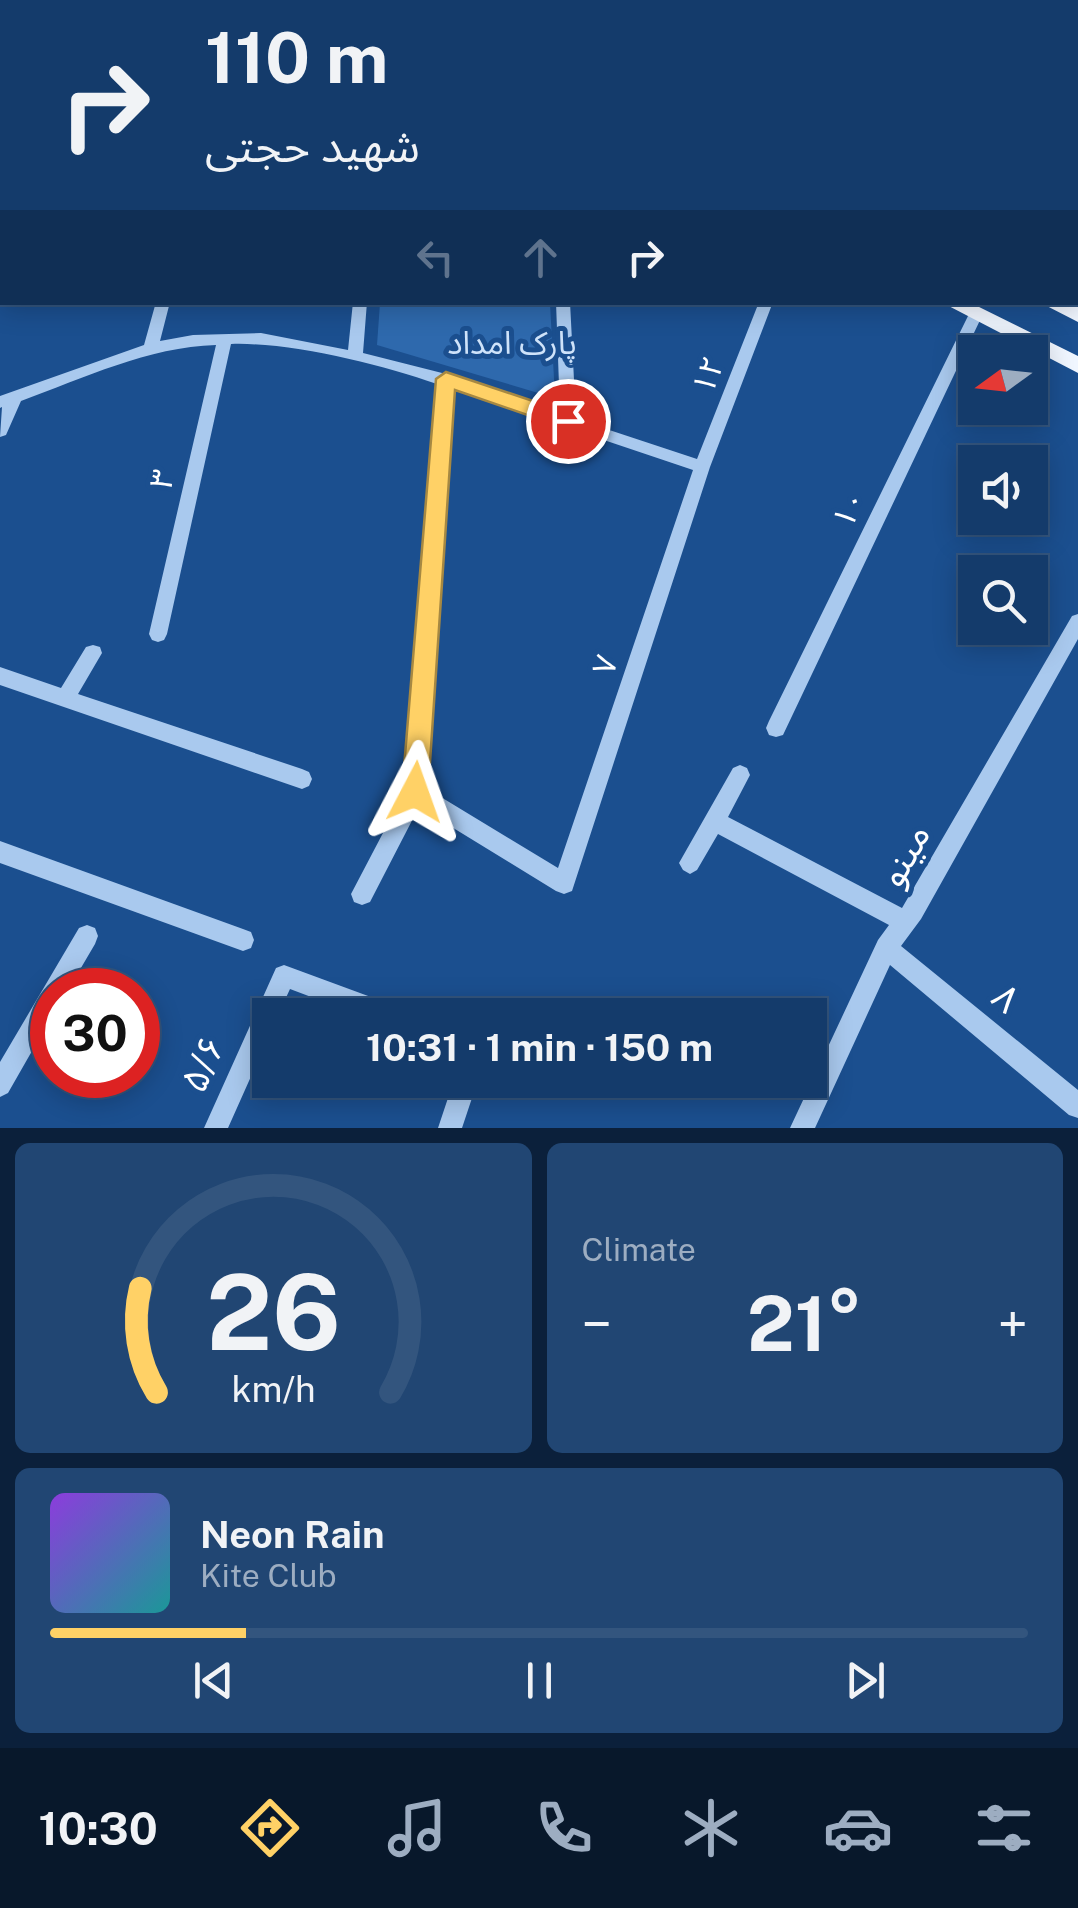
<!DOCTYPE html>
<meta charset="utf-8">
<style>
body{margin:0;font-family:"Public Sans","Noto Sans Arabic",sans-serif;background:#214673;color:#f1f3f6;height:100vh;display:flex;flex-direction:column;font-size:38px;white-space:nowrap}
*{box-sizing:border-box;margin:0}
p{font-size:32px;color:#9dadc1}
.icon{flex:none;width:55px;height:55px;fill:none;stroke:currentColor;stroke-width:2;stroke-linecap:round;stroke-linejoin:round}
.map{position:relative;height:1128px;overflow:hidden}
.side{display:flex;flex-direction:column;gap:15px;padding:15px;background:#0b203b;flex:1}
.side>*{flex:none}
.banner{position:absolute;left:0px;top:0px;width:1080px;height:305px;box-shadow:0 5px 25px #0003,0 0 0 2px #33557e;background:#143b6b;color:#f1f3f6;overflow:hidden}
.needle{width:65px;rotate:255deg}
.buttons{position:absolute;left:958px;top:335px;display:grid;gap:20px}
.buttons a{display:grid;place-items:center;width:90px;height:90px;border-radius:0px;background:#143b6b;box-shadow:0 5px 25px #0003,0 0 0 2px #33557e;font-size:50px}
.speed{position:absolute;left:30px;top:968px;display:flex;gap:20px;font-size:50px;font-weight:700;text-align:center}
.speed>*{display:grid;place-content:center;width:130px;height:130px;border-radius:50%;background:#143b6b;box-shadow:0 5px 25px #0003,0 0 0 2px #33557e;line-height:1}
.speed .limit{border:15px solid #d22;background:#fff;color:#111}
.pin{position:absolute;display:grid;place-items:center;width:85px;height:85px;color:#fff;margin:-42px;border:5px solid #fff;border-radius:50%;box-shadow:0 2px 10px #0007}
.me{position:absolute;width:110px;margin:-55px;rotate:4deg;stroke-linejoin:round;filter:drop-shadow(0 0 8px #0008)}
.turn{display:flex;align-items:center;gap:35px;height:210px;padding:0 40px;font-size:45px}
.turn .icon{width:130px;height:130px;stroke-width:2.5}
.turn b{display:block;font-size:70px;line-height:85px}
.lanes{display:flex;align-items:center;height:95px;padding:0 40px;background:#0003;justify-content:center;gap:50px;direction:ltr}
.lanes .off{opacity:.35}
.big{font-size:75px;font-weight:700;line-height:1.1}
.side .tile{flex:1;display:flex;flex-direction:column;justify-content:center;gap:15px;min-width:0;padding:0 35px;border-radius:15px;background:#214673}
.side .dial{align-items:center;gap:0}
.dial svg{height:260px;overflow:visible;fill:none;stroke:#33557e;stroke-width:7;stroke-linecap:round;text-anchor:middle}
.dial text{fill:#f1f3f6;stroke:none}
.song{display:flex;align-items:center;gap:30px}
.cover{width:120px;height:120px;border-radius:15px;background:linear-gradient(135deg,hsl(270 70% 55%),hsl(180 70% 35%))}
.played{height:10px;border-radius:5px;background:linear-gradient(90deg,#ffd166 20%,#33557e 20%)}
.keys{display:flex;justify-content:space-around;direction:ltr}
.heat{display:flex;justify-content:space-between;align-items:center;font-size:55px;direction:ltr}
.side .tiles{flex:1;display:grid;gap:15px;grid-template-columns:1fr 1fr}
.tile:last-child{grid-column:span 2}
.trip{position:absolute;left:252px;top:998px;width:575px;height:100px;border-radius:0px;background:#143b6b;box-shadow:0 5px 25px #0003,0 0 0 2px #33557e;font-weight:700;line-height:100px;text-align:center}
.tabs{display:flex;height:160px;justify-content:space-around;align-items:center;background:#08182b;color:#9dadc1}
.tabs .icon{width:70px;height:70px}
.tabs .current{color:#ffd166}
.tabs b{font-size:45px;color:#f1f3f6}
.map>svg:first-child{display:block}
</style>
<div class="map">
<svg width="1078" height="1128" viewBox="0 0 1078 1128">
<rect width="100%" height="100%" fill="#1b4f8f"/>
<path fill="#2e69ad" d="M 380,303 L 550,303 L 555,398 L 377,345 Z"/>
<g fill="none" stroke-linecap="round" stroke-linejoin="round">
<path fill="#a9c9ee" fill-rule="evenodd" d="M 2,250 L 2,265 L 0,266 L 0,251 Z
M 156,302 L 170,302 L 160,341 L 193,335 L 261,333 L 348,350 L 353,302 L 367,302 L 363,353 L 450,375 L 560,413 L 556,302 L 570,302 L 576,419 L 697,459 L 759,302 L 773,302 L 710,467 L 572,891 L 564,894 L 556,891 L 419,807 L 370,902 L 362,905 L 354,902 L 351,894 L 405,791 L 437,384 C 379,364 292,342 231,344 L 167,634 L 164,640 L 158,642 L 152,640 L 149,634 L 216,345 C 148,347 84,378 21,401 L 6,435 L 0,437 L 2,407 L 0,408 L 0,396 L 144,345 ZM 452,389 L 693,470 L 558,868 L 426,788 Z
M 975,311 L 982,316 L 783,735 L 776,737 L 769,735 L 766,728 L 769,721 L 968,316 Z
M 1078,614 L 1078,639 L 921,919 L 901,946 L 1078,1090 L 1078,1118 L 1069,1115 L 890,965 L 815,1128 L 790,1128 L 878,940 L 889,925 L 718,834 L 697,870 L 690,874 L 683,870 L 679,863 L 733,768 L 740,765 L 747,768 L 750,775 L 728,817 L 902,908 L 1072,616 Z
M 93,645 L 100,647 L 102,653 L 78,694 L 302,769 L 309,772 L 312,779 L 309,786 L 302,789 L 0,685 L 0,667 L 61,688 L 86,647 Z
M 0,841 L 243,929 L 251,932 L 254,940 L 251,948 L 243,951 L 0,863 Z
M 87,925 L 95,928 L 98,936 L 95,944 L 68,990 L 52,990 L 52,1016 L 8,1093 L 0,1097 L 0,1062 L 79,928 Z
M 284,965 L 398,1007 L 402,1015 L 359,1015 L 290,989 L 278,1015 L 270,1015 L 270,1034 L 228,1128 L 204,1128 L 276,968 Z
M 454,1080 L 478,1080 L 462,1128 L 438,1128 Z"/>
<path fill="#f0f6ff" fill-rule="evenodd" d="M 225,0 L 296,0 L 298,2 L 227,2 Z
M 702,0 L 718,0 L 720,2 L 704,2 Z
M 2,67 L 2,78 L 0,79 L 0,68 Z
M 941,302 L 969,302 L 1078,356 L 1078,373 Z
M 1039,302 L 1069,302 L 1078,307 L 1078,322 Z"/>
</g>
<path fill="#3a679d" d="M 857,0 L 955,0 L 957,2 L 859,2 Z"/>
<path fill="#4478b7" stroke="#305480" stroke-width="2.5" d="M 877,0 L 955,0 L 957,2 L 879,2 Z"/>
<path fill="#ffd166" stroke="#a68842" stroke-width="2.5" d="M 446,372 L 575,415 L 578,421 L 568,429 L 455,390 L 428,792 L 424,802 L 415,806 L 406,802 L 402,792 L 436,379 Z"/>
<g text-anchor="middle" stroke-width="10" stroke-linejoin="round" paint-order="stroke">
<g font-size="32" fill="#cfe3fa" stroke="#1b4f8f">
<text x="512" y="354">پارک امداد</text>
</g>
<g font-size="32" fill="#fff" stroke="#1b4f8f">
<text transform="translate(708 375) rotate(-69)" y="11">۱۲</text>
<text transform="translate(162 479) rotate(-77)" y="11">۳</text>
<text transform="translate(849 509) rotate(-64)" y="11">۱۰</text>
<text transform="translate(605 665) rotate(-72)" y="11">۷</text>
</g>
<g font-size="38" fill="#fff" stroke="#1b4f8f">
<text transform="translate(904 855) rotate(-60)" y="13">مینو</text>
<text transform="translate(1006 998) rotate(39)" y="13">۸</text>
<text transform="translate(203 1064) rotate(-66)" y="13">۵/۶</text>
</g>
</g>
</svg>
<div class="buttons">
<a><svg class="needle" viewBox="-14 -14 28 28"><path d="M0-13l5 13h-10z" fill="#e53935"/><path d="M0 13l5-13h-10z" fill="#9dadc1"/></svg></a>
<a><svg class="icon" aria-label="sound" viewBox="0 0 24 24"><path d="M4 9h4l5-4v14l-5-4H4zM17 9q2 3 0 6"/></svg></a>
<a><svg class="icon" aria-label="search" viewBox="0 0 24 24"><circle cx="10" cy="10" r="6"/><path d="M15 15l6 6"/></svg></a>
</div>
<div class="speed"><div class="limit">30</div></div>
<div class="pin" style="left:568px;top:421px;background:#d93025"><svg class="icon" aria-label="arrive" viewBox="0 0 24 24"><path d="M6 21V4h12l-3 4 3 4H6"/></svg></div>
<svg class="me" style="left:415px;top:792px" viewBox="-20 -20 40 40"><path d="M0-17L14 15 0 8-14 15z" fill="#ffd166" stroke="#fff" stroke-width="4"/></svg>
<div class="trip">10:31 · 1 min · 150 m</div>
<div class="banner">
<div class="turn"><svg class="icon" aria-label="right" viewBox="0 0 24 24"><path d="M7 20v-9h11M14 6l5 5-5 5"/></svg><div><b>110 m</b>شهید حجتی</div></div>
<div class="lanes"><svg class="icon off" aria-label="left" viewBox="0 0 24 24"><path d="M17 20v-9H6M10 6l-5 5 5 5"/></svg><svg class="icon off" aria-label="ahead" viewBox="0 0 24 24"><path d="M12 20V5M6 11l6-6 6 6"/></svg><svg class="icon" aria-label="right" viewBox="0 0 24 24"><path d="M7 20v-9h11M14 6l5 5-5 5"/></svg></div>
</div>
</div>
<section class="side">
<div class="tiles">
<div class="tile dial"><svg viewBox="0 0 100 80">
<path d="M14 69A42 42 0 1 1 86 69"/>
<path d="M14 69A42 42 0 0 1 9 37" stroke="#ffd166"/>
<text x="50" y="56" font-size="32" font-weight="700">26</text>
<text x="50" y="72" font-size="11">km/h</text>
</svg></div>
<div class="tile"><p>Climate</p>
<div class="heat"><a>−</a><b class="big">21°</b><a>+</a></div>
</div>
<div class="tile">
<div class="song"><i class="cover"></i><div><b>Neon Rain</b><p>Kite Club</p></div></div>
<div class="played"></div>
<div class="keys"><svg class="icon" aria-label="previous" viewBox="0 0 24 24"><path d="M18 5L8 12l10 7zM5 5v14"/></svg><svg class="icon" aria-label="pause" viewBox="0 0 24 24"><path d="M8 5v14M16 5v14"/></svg><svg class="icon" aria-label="next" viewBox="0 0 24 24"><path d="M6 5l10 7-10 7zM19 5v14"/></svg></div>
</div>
</div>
</section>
<nav class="tabs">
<b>10:30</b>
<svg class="icon current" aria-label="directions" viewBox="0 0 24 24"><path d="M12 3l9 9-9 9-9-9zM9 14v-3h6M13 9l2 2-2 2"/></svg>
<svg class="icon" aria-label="music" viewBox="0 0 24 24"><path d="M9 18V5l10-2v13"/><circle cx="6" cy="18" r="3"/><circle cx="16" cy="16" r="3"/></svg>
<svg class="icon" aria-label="phone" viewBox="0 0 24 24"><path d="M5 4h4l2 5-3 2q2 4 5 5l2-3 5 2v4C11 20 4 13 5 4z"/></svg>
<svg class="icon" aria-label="climate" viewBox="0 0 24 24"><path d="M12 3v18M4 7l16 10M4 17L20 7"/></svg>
<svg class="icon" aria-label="car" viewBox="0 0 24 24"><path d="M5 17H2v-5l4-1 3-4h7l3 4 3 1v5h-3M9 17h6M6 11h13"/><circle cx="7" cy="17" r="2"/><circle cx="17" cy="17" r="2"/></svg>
<svg class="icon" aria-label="filters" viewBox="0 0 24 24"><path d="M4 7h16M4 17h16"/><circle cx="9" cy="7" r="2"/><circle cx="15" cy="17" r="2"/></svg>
</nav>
